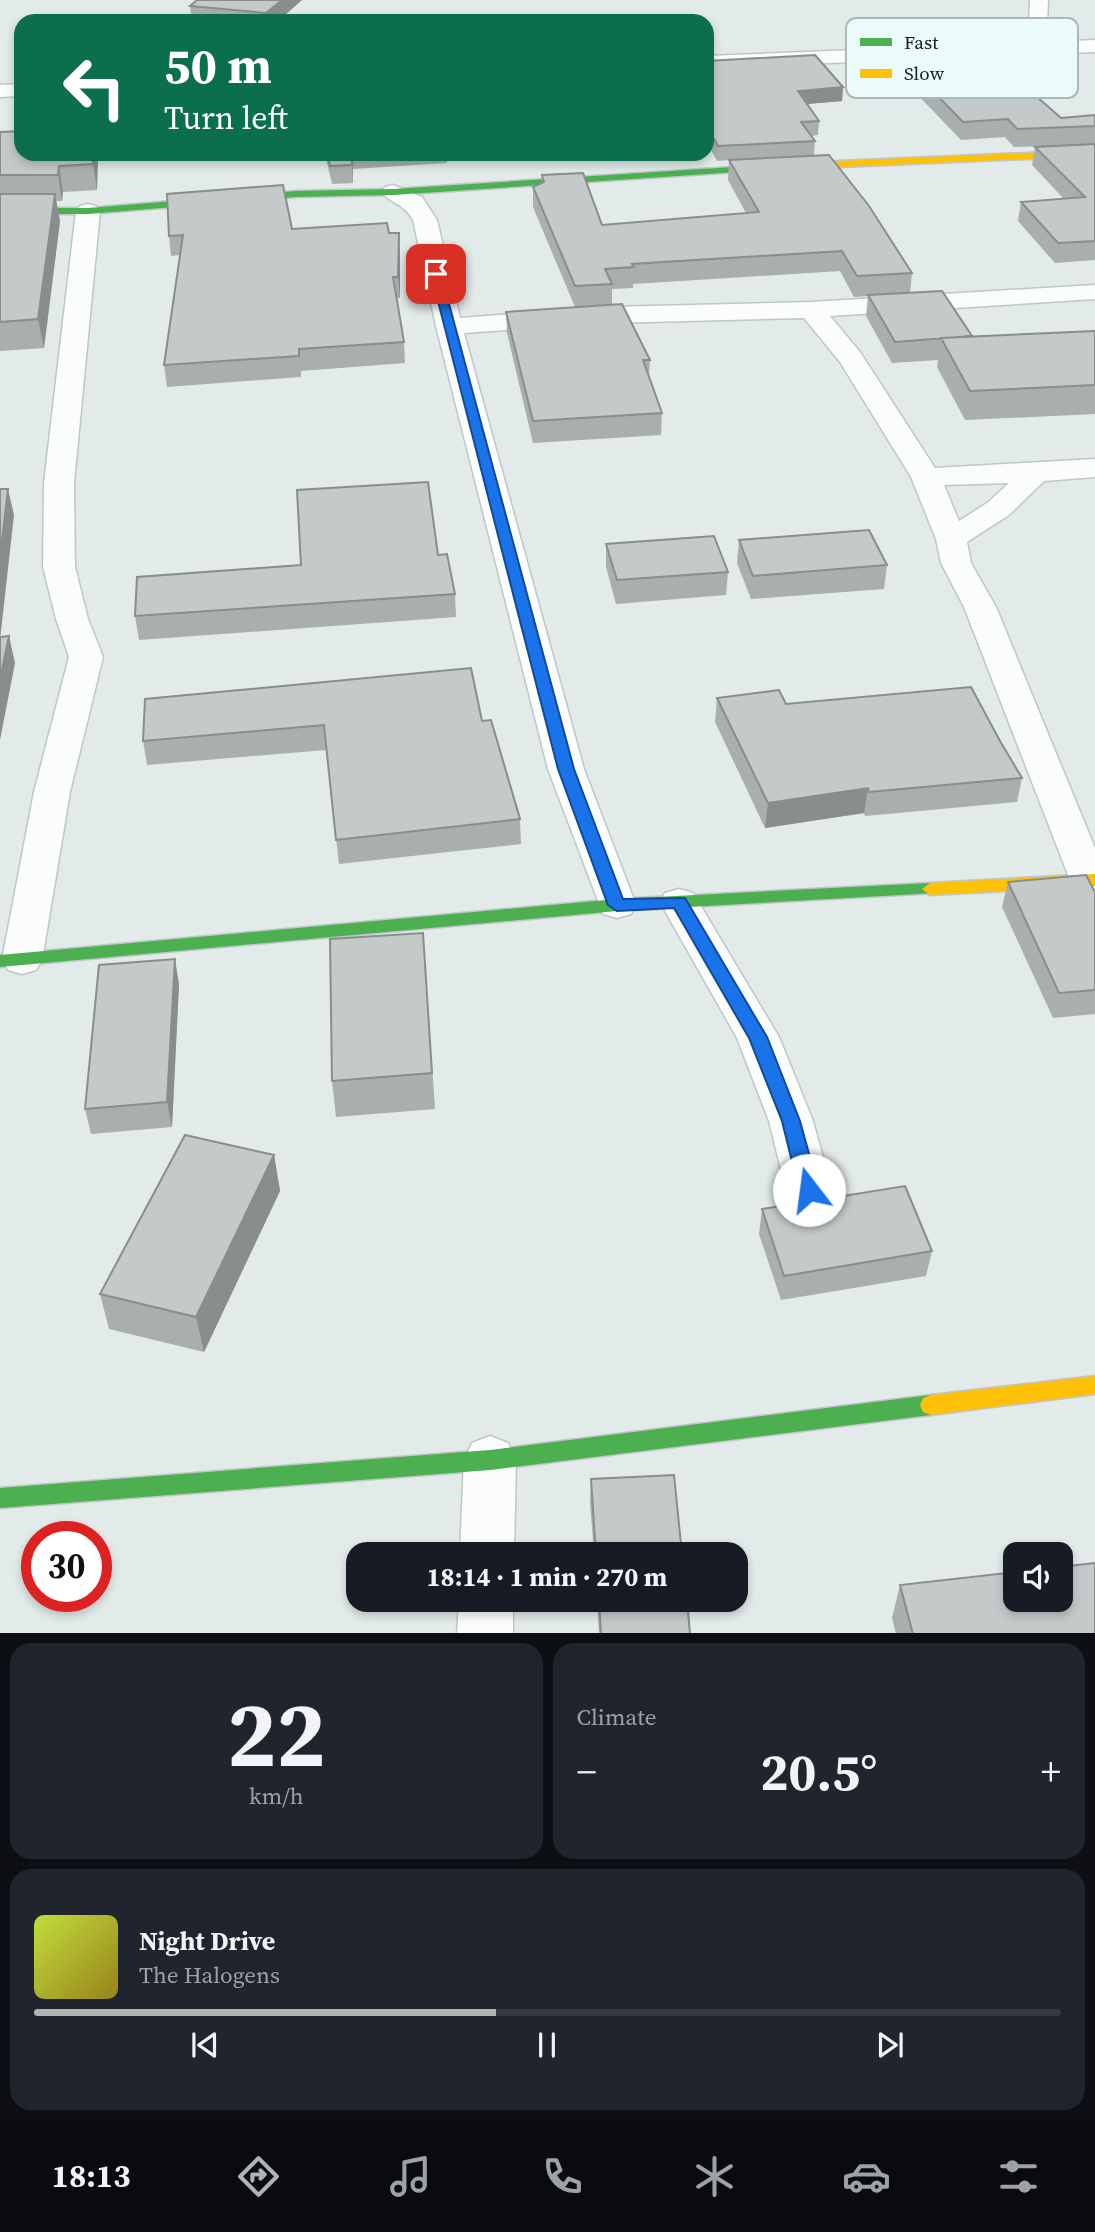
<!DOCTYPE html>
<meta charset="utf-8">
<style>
body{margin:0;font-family:"Source Serif 4",serif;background:#20242c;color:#f1f3f6;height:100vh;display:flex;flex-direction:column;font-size:26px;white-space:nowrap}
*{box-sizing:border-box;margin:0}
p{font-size:23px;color:#9ea1a6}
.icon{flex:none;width:38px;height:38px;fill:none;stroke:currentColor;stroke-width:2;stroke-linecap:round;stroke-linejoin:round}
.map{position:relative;height:1633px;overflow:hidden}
.sheet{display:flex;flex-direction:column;gap:10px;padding:10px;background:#0d0f14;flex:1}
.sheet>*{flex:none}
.banner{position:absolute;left:14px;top:14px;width:700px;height:147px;border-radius:21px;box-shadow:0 4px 10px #0003;background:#0b6e4f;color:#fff;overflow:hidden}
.fabs{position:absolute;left:1003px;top:1542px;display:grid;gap:14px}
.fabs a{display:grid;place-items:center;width:70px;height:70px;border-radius:14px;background:#171b24;box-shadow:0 4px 10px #0003;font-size:35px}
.speed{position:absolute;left:21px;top:1521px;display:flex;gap:14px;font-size:35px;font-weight:700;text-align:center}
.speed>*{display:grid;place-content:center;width:91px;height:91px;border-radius:50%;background:#171b24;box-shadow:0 4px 10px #0003;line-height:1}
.speed .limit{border:10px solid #d22;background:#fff;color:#111}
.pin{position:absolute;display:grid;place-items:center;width:60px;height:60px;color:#fff;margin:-30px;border-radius:14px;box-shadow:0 4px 10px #0006}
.me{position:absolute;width:77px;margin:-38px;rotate:345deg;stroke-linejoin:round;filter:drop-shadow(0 0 5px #0008)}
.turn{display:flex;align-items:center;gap:24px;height:147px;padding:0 35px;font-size:32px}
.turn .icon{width:91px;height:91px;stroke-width:2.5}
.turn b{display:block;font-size:49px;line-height:60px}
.big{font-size:52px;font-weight:700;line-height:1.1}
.sheet .card{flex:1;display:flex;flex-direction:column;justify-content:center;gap:10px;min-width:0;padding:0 24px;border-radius:21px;background:#20242c}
.sheet .dial{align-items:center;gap:0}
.dial b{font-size:91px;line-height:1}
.song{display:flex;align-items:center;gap:21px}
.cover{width:84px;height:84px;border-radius:10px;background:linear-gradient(135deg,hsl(70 70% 55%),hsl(50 70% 35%))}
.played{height:7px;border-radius:4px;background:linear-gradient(90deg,#afb3b4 45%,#363941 45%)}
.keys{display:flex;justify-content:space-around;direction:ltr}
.heat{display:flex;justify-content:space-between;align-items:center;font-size:38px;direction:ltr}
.sheet .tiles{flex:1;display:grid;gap:10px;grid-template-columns:1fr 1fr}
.card:last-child{grid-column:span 2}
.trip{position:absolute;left:346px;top:1542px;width:402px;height:70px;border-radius:21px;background:#171b24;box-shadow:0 4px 10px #0003;font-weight:700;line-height:70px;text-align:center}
.dock{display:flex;height:112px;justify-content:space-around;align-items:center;background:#090b0e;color:#9ea1a6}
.dock .icon{width:49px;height:49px}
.dock .current{color:#afb3b4}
.dock b{font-size:32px;color:#f1f3f6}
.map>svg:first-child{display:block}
</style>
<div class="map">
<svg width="1095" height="1634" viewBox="0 0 1095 1634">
<rect width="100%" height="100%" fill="#e2eaea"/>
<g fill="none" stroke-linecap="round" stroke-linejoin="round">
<defs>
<path id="street" d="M 1030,0 L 1048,0 L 1047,23 L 1045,27 L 1038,29 L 1029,23 Z
M 1095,40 L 1095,52 L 707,68 L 707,56 Z
M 21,84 L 21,96 L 0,97 L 0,85 Z
M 393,185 L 422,197 L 437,220 L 460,318 L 609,307 L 811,302 L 1095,285 L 1095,299 L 830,316 L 860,352 L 935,468 L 1095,459 L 1095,477 L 1044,481 L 1009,515 L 967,542 L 971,563 L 996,607 L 1095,848 L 1095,891 L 1089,893 L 1075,889 L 1070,880 L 964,607 L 941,563 L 936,539 L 911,477 L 840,362 L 804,318 L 609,323 L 464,333 L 584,769 L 636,905 L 631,914 L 617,918 L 603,914 L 548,769 L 436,326 L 413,220 C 403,202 391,205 382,192 L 385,187 ZM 1009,483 L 987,503 L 959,521 L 944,485 Z
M 88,204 L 96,206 L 100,211 L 74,483 L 75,567 L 88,619 L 103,657 L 70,792 L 42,960 L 36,970 L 22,974 L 8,970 L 2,960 L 34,792 L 69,657 L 56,619 L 43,567 L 44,483 L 76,211 L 80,206 Z
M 679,889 L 693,893 L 779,1037 L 813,1121 L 832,1190 L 825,1203 L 809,1208 L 793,1203 L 786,1190 L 769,1121 L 737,1038 L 660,902 L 665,893 Z
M 490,1436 L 508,1443 L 516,1460 L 514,1554 L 460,1554 L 464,1460 L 472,1443 Z
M 459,1600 L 513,1600 L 513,1634 L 457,1634 Z"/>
<path id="fast" d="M 793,163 L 798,166 L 796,168 L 393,195 L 296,197 L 88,214 L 0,214 L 0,208 L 88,208 L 296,191 L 393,189 Z
M 930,883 L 936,885 L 938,889 L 936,893 L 617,911 L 0,967 L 0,955 L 617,899 Z
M 931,1395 L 939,1398 L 942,1405 L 939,1412 L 931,1415 L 490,1470 L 0,1508 L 0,1488 L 490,1450 Z"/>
<path id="slow" d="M 1095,150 L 1095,156 L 793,169 L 788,166 L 793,163 Z
M 1095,874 L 1095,886 L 930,895 L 922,889 L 930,883 Z
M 1095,1376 L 1095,1394 L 931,1415 L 923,1412 L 920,1405 L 923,1398 L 931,1395 Z"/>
</defs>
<use href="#street" stroke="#bfc6c6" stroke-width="3"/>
<use href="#fast" stroke="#bfc6c6" stroke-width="3"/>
<use href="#slow" stroke="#bfc6c6" stroke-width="3"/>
<use href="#street" fill="#fbfcfc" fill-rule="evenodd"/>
<use href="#fast" fill="#4caf50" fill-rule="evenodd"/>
<use href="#slow" fill="#ffc107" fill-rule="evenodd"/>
</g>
<path fill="#a9aeae" d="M 302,0 L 278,21 L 192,21 L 190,6 Z
M 979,42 L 977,51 L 1061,118 L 1095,115 L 1095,144 L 1014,147 L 1005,137 L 961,140 L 889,65 L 891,48 Z
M 707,61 L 843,87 L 842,101 L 807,104 L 819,121 L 818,135 L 811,136 L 815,141 L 814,156 L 912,273 L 910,293 L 972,336 L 1095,331 L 1095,414 L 965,420 L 937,367 L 938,360 L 892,363 L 866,316 L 868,296 L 854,297 L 840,271 L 633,284 L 633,288 L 612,289 L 612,304 L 575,307 L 533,207 L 533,187 L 542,183 L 542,175 L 602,225 L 746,213 L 728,180 L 729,160 L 717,161 L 709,146 L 707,146 Z
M 0,132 L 98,154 L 97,190 L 63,192 L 62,201 L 56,201 L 60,221 L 44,348 L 0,351 Z
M 1095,144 L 1095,260 L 1055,263 L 1018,221 L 1021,202 L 1064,199 L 1032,165 L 1035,147 Z
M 325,154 L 446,154 L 447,163 L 353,169 L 353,183 L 332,184 Z
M 292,229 L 399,233 L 400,253 L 400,298 L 396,298 L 404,342 L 405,363 L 301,371 L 301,377 L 167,387 L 164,365 L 180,255 L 171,256 L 169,236 Z
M 506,312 L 650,360 L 649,376 L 662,413 L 661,435 L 533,443 L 507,333 Z
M 739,540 L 887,565 L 884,589 L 751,599 L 737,563 Z
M 606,544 L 728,572 L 726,595 L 616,604 L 606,567 Z
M 438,555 L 455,594 L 456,617 L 139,640 L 135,616 Z
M 717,698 L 786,704 L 1000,741 L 1022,778 L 1017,802 L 865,816 L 864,813 L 765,828 L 715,722 Z
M 145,699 L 482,721 L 520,819 L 521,844 L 339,864 L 326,750 L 147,765 L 143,741 Z
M 1008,882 L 1095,892 L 1095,1014 L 1053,1018 L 1002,907 Z
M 423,933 L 435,1109 L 336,1117 L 332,1081 Z
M 179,984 L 172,1127 L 91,1134 L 85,1109 Z
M 274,1155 L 280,1191 L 204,1352 L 109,1329 L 100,1294 Z
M 762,1209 L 932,1251 L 926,1276 L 781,1300 L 759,1234 Z
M 591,1479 L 682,1554 L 594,1554 L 590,1503 Z
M 900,1585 L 1095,1634 L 896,1634 L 892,1618 Z
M 597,1600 L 687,1600 L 690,1634 L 599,1634 Z"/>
<path fill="#898d8d" d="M 282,0 L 302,0 L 278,21 L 267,21 L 266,13 Z
M 843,87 L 842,101 L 796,105 L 798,91 Z
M 93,154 L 98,154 L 97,190 L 93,164 Z
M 352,154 L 353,169 L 353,183 L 352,165 Z
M 59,166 L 63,192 L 62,201 L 58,175 Z
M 55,194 L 60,221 L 44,348 L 38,319 Z
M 399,233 L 400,253 L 400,298 L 398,277 Z
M 8,489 L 14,515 L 0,640 L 0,557 Z
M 9,636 L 15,663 L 0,740 L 0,679 Z
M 868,788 L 864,813 L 765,828 L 768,803 Z
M 175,959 L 179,984 L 172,1127 L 167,1102 Z
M 274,1155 L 280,1191 L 204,1352 L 196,1317 Z"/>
<path fill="#c4caca" stroke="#898d8d" stroke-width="2" d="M 197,0 L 282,0 L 266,13 L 190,6 Z
M 979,42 L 977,51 L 985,51 L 1061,118 L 1095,115 L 1095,126 L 1017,129 L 1008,119 L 963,122 L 891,48 Z
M 815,55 L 843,87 L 798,91 L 819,121 L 801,122 L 815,141 L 718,146 L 710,132 L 707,132 L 707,61 Z
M 21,131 L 21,154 L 93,154 L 93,164 L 59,166 L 58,175 L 0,175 L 0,132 Z
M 1095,144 L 1095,241 L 1058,243 L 1021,202 L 1085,197 L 1035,147 Z
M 328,154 L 352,154 L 352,165 L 330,166 Z
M 829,155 L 869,206 L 912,273 L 857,276 L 842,251 L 632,264 L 634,267 L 605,269 L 612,284 L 575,286 L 533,187 L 544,182 L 542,175 L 583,173 L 602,225 L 759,212 L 729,160 Z
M 283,185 L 292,229 L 387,223 L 389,233 L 399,233 L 398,277 L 393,277 L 404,342 L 299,349 L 299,356 L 164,365 L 183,235 L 169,236 L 167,194 Z
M 0,194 L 55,194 L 38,319 L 0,322 Z
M 942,291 L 972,336 L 895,342 L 868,295 Z
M 622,304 L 650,360 L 643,360 L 662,413 L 533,421 L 506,312 Z
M 1095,331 L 1095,385 L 970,391 L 941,338 Z
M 428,482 L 438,555 L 447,554 L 455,594 L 135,616 L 137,577 L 301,565 L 297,490 Z
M 0,489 L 8,489 L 0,557 Z
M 869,530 L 887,565 L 753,576 L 739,540 Z
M 714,536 L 728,572 L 617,580 L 606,544 Z
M 9,636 L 0,679 L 0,637 Z
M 471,668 L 482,721 L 491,720 L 520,819 L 336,840 L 324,725 L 143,741 L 145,699 Z
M 971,687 L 1000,741 L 1022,778 L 869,792 L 868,788 L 768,803 L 717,698 L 779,690 L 786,704 Z
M 1086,875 L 1095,892 L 1095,990 L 1059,993 L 1008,882 Z
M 423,933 L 432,1073 L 332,1081 L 330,939 Z
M 175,959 L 167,1102 L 85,1109 L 99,965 Z
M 185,1135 L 274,1155 L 196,1317 L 100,1294 Z
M 905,1186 L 932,1251 L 784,1276 L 762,1209 Z
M 674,1475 L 682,1554 L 596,1554 L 591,1479 Z
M 1095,1563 L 1095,1634 L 913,1634 L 900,1585 L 1015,1572 L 1015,1600 L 1060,1600 L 1060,1567 Z
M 599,1600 L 687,1600 L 690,1634 L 601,1634 Z"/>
<path fill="#1a73e8" stroke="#114b97" stroke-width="2" d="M 436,270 L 441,274 L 574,769 L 623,899 L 685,898 L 767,1037 L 800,1121 L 819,1190 L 816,1196 L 809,1198 L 802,1196 L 799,1190 L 782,1121 L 749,1038 L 674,908 L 617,911 L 608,905 L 558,769 L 431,274 Z"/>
<rect x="846" y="18" width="232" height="80" rx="10" fill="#ebfbfa" stroke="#abb8b7" stroke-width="2"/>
<rect x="860" y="38" width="32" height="8" fill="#4caf50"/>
<rect x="860" y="69" width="32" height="9" fill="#ffc107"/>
<g font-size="19" fill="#171c1c">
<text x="904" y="49">Fast</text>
<text x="904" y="80">Slow</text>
</g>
</svg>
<div class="fabs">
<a><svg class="icon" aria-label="sound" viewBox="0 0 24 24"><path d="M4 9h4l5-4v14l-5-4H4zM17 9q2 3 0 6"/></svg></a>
</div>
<div class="speed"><div class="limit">30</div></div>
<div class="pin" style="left:436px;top:274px;background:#d93025"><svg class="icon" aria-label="arrive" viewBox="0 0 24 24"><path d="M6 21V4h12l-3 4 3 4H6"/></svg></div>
<svg class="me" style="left:809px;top:1190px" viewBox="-20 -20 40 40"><circle r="19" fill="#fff"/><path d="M0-13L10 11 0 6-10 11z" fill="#1a73e8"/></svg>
<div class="trip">18:14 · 1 min · 270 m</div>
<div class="banner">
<div class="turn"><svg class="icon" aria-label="left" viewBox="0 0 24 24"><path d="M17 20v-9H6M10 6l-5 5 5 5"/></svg><div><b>50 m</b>Turn left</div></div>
</div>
</div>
<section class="sheet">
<div class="tiles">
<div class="card dial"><b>22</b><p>km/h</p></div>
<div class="card"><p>Climate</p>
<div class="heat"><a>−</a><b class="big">20.5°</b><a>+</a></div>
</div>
<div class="card">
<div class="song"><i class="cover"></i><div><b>Night Drive</b><p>The Halogens</p></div></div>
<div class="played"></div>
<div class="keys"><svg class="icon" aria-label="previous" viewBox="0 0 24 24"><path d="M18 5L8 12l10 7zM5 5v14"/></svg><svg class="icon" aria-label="pause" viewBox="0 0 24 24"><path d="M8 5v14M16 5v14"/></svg><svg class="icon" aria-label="next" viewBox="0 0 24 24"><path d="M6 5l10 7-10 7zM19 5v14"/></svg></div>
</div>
</div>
</section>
<nav class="dock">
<b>18:13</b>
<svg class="icon current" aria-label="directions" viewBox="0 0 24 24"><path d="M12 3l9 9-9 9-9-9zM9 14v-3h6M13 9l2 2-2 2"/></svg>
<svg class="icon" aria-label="music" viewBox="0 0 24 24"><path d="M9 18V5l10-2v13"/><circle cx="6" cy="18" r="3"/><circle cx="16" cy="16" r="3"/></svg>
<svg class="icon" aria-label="phone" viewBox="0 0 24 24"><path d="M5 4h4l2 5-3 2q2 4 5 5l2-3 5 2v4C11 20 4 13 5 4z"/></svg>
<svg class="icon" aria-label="climate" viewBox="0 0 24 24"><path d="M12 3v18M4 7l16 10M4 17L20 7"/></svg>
<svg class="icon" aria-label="car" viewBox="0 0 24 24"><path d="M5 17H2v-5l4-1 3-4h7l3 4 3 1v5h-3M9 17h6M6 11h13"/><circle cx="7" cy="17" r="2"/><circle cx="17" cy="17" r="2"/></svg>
<svg class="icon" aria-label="filters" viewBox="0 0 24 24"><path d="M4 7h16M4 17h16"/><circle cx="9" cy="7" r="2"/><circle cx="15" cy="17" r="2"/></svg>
</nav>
